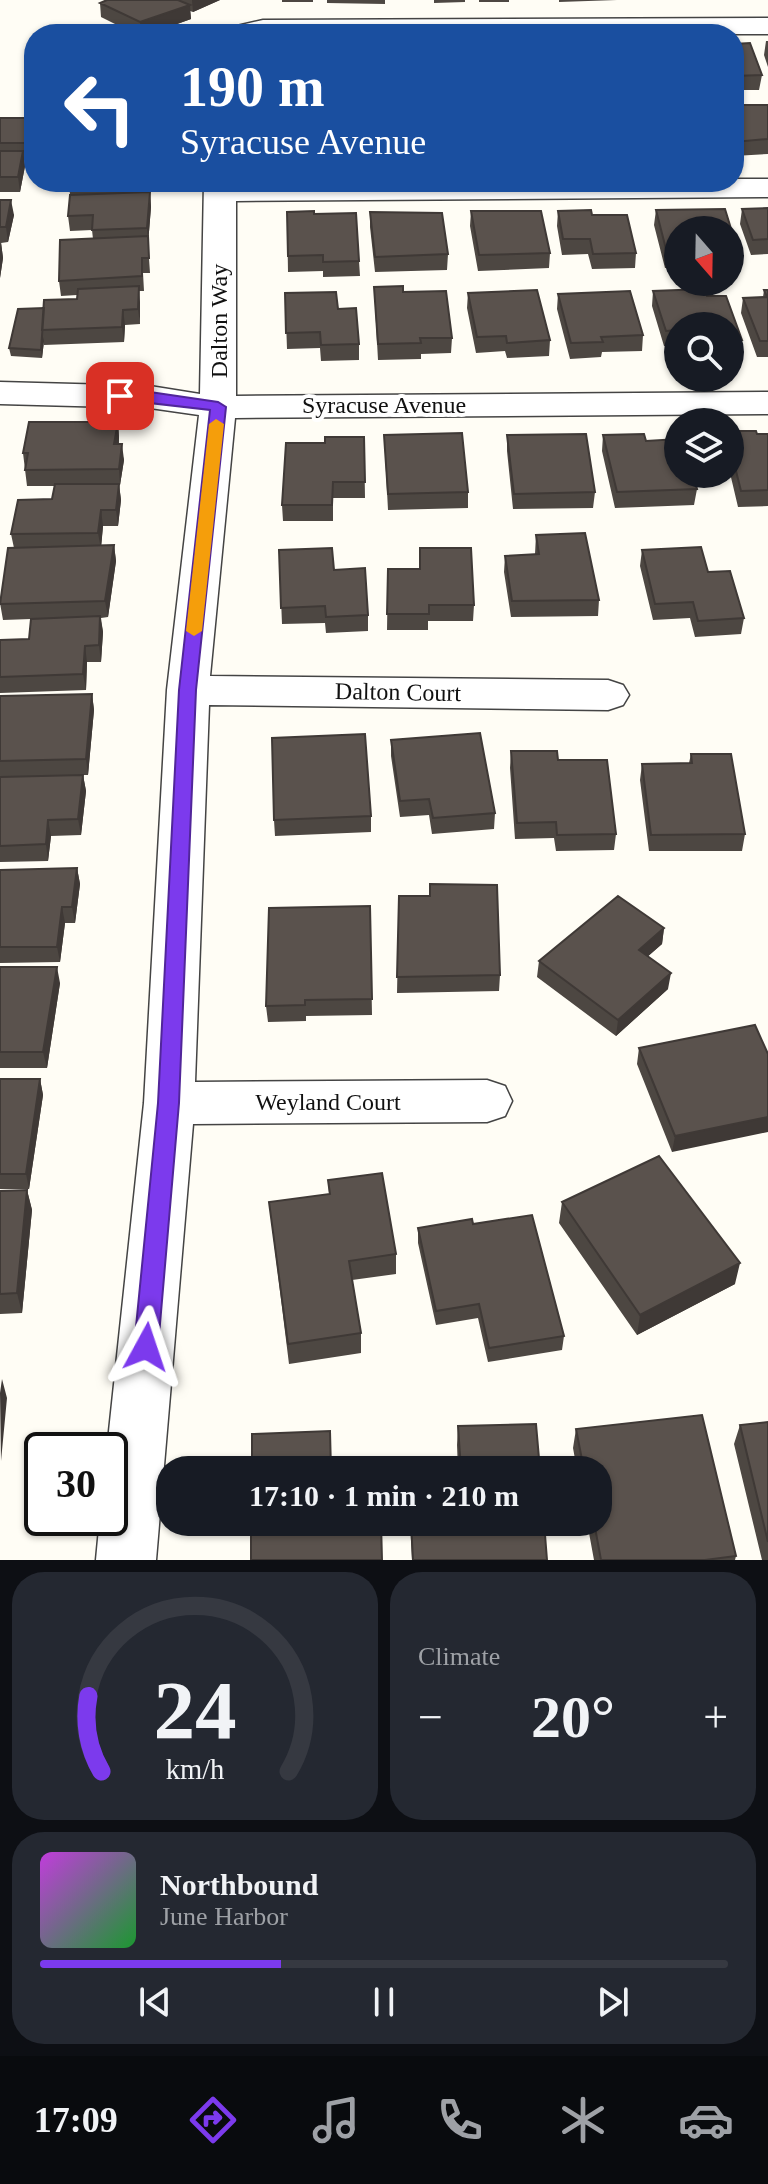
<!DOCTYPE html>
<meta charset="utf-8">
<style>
body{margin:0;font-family:"Times New Roman",serif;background:#242831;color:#f1f3f6;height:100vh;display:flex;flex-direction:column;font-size:30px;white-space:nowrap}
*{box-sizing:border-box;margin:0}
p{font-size:26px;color:#9ea1a6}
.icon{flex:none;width:44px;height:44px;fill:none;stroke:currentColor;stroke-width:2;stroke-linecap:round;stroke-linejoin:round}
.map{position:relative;height:1560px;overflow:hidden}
.side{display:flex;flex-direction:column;gap:12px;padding:12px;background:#0d0f14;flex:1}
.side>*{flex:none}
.guide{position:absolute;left:24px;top:24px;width:720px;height:168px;border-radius:32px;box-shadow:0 2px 6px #0004;background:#1a4fa0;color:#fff;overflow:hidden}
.needle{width:52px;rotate:160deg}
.tools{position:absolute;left:664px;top:216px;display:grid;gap:16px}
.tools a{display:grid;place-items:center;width:80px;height:80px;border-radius:50%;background:#171b24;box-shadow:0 2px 6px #0004;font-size:40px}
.speed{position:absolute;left:24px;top:1432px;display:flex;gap:16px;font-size:40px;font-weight:700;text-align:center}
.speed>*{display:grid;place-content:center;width:104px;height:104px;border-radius:50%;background:#171b24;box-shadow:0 2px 6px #0004;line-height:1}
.speed .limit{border:4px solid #111;border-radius:12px;background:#fff;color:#111}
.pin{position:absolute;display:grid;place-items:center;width:68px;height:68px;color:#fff;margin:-34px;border-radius:16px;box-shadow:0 4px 12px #0006}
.me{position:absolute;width:88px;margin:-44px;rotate:5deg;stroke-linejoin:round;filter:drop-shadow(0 0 6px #0008)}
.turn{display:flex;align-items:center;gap:28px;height:168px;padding:0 24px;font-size:36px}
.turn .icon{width:104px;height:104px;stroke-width:2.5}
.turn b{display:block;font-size:56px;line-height:68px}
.big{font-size:60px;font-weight:700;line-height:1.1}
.side .card{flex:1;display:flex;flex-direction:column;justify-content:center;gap:12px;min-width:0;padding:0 28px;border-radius:32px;background:#242831}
.side .dial{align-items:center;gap:0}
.dial svg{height:208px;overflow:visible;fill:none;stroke:#363941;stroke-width:7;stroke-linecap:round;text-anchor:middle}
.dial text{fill:#f1f3f6;stroke:none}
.song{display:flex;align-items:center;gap:24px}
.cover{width:96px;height:96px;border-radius:12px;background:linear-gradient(135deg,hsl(290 70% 55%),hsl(130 70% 35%))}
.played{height:8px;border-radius:4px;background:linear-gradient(90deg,#7c3aed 35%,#363941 35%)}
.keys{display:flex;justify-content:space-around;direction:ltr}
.heat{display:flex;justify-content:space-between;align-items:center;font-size:44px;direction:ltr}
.side .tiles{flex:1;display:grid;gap:12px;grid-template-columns:1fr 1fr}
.card:last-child{grid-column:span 2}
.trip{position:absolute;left:156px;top:1456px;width:456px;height:80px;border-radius:32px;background:#171b24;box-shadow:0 2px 6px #0004;font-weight:700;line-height:80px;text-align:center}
.tabs{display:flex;height:128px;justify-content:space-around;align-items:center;background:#090b0e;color:#9ea1a6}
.tabs .icon{width:56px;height:56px}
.tabs .active{color:#7c3aed}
.tabs b{font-size:36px;color:#f1f3f6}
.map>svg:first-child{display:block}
</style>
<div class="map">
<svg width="768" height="1560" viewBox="0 0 768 1560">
<rect width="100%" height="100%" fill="#fffdf5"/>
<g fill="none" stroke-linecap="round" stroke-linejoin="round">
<defs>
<path id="minor" d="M 768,18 L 768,34 L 224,34 L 228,28 L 263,20 Z
M 734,179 L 768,179 L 768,197 L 236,201 L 236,396 L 768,392 L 768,414 L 235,418 L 210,676 L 608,680 L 623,685 L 629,695 L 623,705 L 608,710 L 209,705 L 195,1082 L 487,1080 L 505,1086 L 512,1101 L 505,1116 L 487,1122 L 193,1124 L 156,1560 L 96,1560 L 100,1518 L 110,1518 L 110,1450 L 107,1450 L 144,1103 L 167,690 L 199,415 L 150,408 L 0,404 L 0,382 L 150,386 L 200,394 L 204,182 L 734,182 Z"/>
</defs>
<use href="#minor" stroke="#444" stroke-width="3"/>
<use href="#minor" fill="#fff" fill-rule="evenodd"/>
</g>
<path fill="#4d4742" d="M 107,0 L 220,0 L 193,12 L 190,11 L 191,19 L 158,31 L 131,32 L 101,17 L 100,3 Z
M 282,0 L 313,0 L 313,2 L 282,2 Z
M 327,0 L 385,0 L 385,4 L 327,3 Z
M 434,0 L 465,0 L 465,2 L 434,3 Z
M 479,0 L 509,0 L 509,2 L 479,2 Z
M 559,0 L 617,0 L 559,2 Z
M 766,41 L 768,41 L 768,67 L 764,55 Z
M 734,44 L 762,75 L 759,90 L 734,90 Z
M 735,105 L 768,105 L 768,154 L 734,156 Z
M 0,118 L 31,118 L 33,132 L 27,158 L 24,158 L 25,166 L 20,192 L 0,192 Z
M 69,182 L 146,182 L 146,192 L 150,192 L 151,207 L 148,244 L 150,273 L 143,273 L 144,291 L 139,291 L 140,324 L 125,325 L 124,342 L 44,345 L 44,341 L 42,358 L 11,356 L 9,348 L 44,308 L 77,299 L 77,295 L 61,296 L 59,281 L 93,239 L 92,230 L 70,231 L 68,216 L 70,195 Z
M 0,200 L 14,215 L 8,242 L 1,243 L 3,258 L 0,278 Z
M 768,208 L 768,254 L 751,255 L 740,224 L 742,209 Z
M 725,209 L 736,245 L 734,260 L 730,260 L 730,230 L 678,230 L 678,268 L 665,268 L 654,225 L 656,210 Z
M 471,211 L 550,253 L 549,268 L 478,271 L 470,226 Z
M 558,211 L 592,215 L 636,253 L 635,268 L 592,269 L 588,254 L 562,255 L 557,226 Z
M 287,212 L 314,214 L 359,261 L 360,276 L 323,277 L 323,271 L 288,272 Z
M 370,212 L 448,254 L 447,270 L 375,272 L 370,227 Z
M 374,287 L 403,292 L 452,338 L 451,353 L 421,354 L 421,359 L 378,360 Z
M 764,290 L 768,290 L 768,357 L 757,357 L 741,313 L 743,298 L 763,297 Z
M 653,291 L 707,296 L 742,340 L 739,356 L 730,356 L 730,326 L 678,326 L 678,346 L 664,346 L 652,306 Z
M 285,293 L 338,309 L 359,344 L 359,360 L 321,361 L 320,348 L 287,349 Z
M 468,293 L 550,340 L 549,356 L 507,358 L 505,351 L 476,353 L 467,308 Z
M 558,294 L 643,335 L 642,351 L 602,352 L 601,357 L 570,359 L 557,309 Z
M 118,422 L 119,438 L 119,444 L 124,460 L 120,485 L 119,485 L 121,500 L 118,526 L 103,526 L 101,546 L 114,545 L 116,561 L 108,617 L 101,618 L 103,632 L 101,662 L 87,662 L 86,690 L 0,693 L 0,640 L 29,639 L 31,619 L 3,620 L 0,603 L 14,548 L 11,534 L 52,499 L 55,486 L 27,486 L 23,453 Z
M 730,431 L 757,434 L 768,434 L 768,506 L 738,507 L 730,473 Z
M 384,435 L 468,492 L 468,508 L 388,510 Z
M 507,435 L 595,492 L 593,508 L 513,509 L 507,451 Z
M 603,435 L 646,441 L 697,489 L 694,505 L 615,508 L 602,451 Z
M 364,437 L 365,498 L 333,498 L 333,521 L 283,521 L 282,505 L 325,443 Z
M 536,535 L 599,600 L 598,616 L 511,617 L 504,572 L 505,556 L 535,554 Z
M 279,550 L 334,570 L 368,615 L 368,631 L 326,633 L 325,623 L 282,624 Z
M 642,550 L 708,572 L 744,618 L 741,634 L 695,637 L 690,618 L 653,620 L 640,566 Z
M 388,569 L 474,605 L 473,621 L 428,621 L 428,630 L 387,630 Z
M 92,694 L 94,710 L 88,775 L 83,775 L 86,791 L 81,835 L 51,836 L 48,861 L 0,862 L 0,696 Z
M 391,740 L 495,813 L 494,829 L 432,834 L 429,815 L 400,817 L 391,756 Z
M 511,751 L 558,760 L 616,834 L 614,850 L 556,851 L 554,838 L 515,839 L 510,768 Z
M 691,754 L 745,834 L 742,851 L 649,851 L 640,780 L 642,764 L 689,763 Z
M 371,816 L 371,832 L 275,836 L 274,820 Z
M 77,868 L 80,884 L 75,923 L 65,923 L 60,962 L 0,963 L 0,870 Z
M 399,896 L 500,975 L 499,991 L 397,993 Z
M 370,906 L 372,1015 L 306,1016 L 306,1021 L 268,1022 L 266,1006 Z
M 664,928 L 662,944 L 648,956 L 668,989 L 616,1036 L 537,977 L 539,961 Z
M 0,967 L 60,983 L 47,1068 L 0,1068 Z
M 639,1048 L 768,1054 L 672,1152 L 637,1064 Z
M 0,1079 L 40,1079 L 43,1095 L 29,1189 L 0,1189 Z
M 328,1180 L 396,1254 L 396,1274 L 352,1280 L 361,1333 L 361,1353 L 289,1364 L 269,1202 L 329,1194 Z
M 27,1190 L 32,1210 L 22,1313 L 0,1314 L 0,1191 Z
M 562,1202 L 735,1284 L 637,1335 L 559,1223 Z
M 473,1224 L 564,1336 L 562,1350 L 488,1362 L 478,1318 L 436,1325 L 418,1243 L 418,1228 Z
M 768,1422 L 768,1560 L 762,1560 L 734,1444 L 740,1425 Z
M 458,1426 L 540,1470 L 458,1470 L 457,1445 Z
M 576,1429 L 736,1556 L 735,1560 L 594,1560 L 587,1522 L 598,1522 L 598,1470 L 577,1470 L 573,1448 Z
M 410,1522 L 544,1522 L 547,1560 L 412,1560 Z"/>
<path fill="#3f3936" d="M 192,0 L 220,0 L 193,12 Z
M 190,5 L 191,19 L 149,34 L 141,34 L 140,22 Z
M 31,118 L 33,132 L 27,158 L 25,143 Z
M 23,151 L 25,166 L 20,192 L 18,177 Z
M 150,192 L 151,207 L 148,244 L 147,228 Z
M 11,200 L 14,215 L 8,242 L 6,227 Z
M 1,242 L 3,258 L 0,278 L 0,248 Z
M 139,286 L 140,302 L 140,324 L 138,309 Z
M 123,310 L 125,325 L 124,342 L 122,327 Z
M 42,333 L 44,341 L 42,358 L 41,350 Z
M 118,422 L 119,438 L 116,460 L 114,444 Z
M 122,444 L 124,460 L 120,485 L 119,469 Z
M 119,484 L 121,500 L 118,526 L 116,510 Z
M 101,510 L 103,526 L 101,549 L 98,533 Z
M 114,545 L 116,561 L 108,617 L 105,601 Z
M 100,616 L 103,632 L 101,662 L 99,645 Z
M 85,646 L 87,662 L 86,690 L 83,674 Z
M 92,694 L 94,710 L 88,775 L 86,759 Z
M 83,775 L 86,791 L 81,835 L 78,819 Z
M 48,820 L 51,836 L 48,861 L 46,844 Z
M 77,868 L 80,884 L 75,923 L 72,907 Z
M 62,907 L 65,923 L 60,962 L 57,947 Z
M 664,928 L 662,944 L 637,966 L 639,950 Z
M 57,967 L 60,983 L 47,1068 L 43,1052 Z
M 671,973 L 668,989 L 616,1036 L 618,1020 Z
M 40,1079 L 43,1095 L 29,1189 L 26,1174 Z
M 768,1117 L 768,1132 L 672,1152 L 675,1136 Z
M 27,1190 L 32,1210 L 22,1313 L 17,1293 Z
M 740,1263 L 735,1284 L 637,1335 L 640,1315 Z
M 2,1379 L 7,1398 L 1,1461 L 0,1393 Z"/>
<path fill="#5a524d" stroke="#3f3936" stroke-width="2" d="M 107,0 L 178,0 L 190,5 L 140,22 L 100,3 Z
M 168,31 L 168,34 L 94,34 L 94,32 Z
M 750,43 L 762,75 L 734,76 L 734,44 Z
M 735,105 L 768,105 L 768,139 L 734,142 L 734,117 L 739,116 Z
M 0,118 L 31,118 L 25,143 L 0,143 Z
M 0,151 L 23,151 L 18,177 L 0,177 Z
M 150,192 L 147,228 L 92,230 L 93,215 L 68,216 L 70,195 Z
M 0,200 L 11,200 L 6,227 L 0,227 Z
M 768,208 L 768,239 L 753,240 L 742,209 Z
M 725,209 L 736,245 L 730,245 L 730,230 L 678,230 L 678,253 L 667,253 L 656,210 Z
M 591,210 L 592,215 L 627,215 L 636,253 L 593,254 L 590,239 L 563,239 L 558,211 Z
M 314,211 L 314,214 L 356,213 L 359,261 L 323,262 L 323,255 L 288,256 L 287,212 Z
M 471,211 L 541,211 L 550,253 L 479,255 Z
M 370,212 L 442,213 L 448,254 L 375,257 Z
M 148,236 L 149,258 L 142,258 L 142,276 L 59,281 L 60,240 Z
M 139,286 L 138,309 L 123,310 L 122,327 L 42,330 L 44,300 L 77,299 L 78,289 Z
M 403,286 L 403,292 L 446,291 L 452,338 L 420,338 L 421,343 L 378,344 L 374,287 Z
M 705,289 L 707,296 L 726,296 L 742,340 L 730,341 L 730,326 L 678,326 L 678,330 L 666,331 L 653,291 Z
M 537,290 L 550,340 L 507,343 L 506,336 L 477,337 L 468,293 Z
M 764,290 L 768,290 L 768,341 L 760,341 L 743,298 L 767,297 Z
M 630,291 L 643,335 L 601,337 L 603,342 L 571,343 L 558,294 Z
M 336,292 L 338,309 L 356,308 L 359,344 L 321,345 L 320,332 L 286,333 L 285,293 Z
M 44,308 L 41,350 L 9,348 L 18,309 Z
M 29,422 L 118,422 L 114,444 L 122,444 L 119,469 L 25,470 L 28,453 L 23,453 Z
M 730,431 L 756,431 L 757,434 L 768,434 L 768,490 L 741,491 L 730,447 Z
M 462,433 L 468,492 L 388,494 L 384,435 Z
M 586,434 L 595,492 L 514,494 L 507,435 Z
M 644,434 L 646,441 L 678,439 L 678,474 L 693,474 L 697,489 L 617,492 L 603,435 Z
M 325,437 L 364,437 L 365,482 L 333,482 L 332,505 L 282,505 L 286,443 L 325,443 Z
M 55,484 L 119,484 L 116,510 L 101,510 L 98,533 L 11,534 L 18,500 L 52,499 Z
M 585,533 L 599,600 L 512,601 L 505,556 L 539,554 L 536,535 Z
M 114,545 L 105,601 L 0,604 L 8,548 Z
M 701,547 L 708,572 L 730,571 L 744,618 L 698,621 L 693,602 L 655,604 L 642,550 Z
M 332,548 L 334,570 L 365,568 L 368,615 L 326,617 L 325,606 L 281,608 L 279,550 Z
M 420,548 L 471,548 L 474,605 L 429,605 L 429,614 L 387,614 L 388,569 L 420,569 Z
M 100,616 L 99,645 L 85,646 L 83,674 L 0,677 L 0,640 L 29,639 L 31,619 Z
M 92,694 L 86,759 L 0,761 L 0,696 Z
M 480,733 L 495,813 L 433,818 L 429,799 L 400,801 L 391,740 Z
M 365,734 L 371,816 L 274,820 L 272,738 Z
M 511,751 L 557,751 L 558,760 L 607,760 L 616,834 L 557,835 L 556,822 L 517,823 Z
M 691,754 L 731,754 L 745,834 L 651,835 L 642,764 L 692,763 Z
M 83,775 L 78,819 L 48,820 L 46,844 L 0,846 L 0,777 Z
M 77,868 L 72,907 L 62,907 L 57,947 L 0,947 L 0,870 Z
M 430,884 L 497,885 L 500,975 L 397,977 L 399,896 L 430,896 Z
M 618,896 L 664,928 L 639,950 L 671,973 L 618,1020 L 539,961 Z
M 370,906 L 372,999 L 305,1000 L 305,1005 L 266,1006 L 269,908 Z
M 0,967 L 57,967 L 43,1052 L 0,1052 Z
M 755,1025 L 768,1054 L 768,1117 L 675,1136 L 639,1048 Z
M 0,1079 L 40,1079 L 26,1174 L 0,1174 Z
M 659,1156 L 740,1263 L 640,1315 L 562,1202 Z
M 382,1173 L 396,1254 L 349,1261 L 361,1333 L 288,1344 L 269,1202 L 330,1194 L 328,1180 Z
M 27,1190 L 17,1293 L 0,1294 L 0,1191 Z
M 532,1215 L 564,1336 L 489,1348 L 479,1304 L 436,1311 L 418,1228 L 472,1219 L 473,1224 Z
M 702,1415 L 736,1556 L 705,1560 L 601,1560 L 594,1522 L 598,1522 L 598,1470 L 584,1470 L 576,1429 Z
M 768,1422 L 768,1542 L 740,1425 Z
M 536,1424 L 540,1470 L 461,1470 L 458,1426 Z
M 330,1431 L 331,1470 L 252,1470 L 252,1434 Z
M 251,1522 L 381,1522 L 382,1560 L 251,1560 Z
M 411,1522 L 544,1522 L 547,1560 L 413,1560 Z"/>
<path fill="#7c3aed" stroke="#51269a" stroke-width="2" d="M 120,392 L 150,392 L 218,402 L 226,407 L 196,690 L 179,1103 L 158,1347 L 154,1355 L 146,1358 L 138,1355 L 134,1347 L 158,1103 L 179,690 L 210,410 L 115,399 L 115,393 Z"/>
<path fill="#f59e0b" d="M 216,419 L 224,424 L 202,631 L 194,636 L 186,631 L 209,424 Z"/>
<g text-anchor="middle" stroke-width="8" stroke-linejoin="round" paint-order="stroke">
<g font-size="24" fill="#111" stroke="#fff">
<text transform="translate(219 321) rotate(-90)" y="8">Dalton Way</text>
<text x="384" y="413">Syracuse Avenue</text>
<text transform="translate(398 692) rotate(1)" y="8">Dalton Court</text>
<text x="328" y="1110">Weyland Court</text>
</g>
</g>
</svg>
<div class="tools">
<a><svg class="needle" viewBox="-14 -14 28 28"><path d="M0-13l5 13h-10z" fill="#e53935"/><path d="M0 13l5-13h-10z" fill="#9ea1a6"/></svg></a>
<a><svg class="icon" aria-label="search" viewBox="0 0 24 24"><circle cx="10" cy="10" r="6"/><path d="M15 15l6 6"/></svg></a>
<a><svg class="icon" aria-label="layers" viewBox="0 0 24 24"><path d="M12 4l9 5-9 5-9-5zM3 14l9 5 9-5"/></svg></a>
</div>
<div class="speed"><div class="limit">30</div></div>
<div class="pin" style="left:120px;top:396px;background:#d93025"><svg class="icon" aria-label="arrive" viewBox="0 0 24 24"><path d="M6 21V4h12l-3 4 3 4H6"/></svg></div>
<svg class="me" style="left:146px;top:1347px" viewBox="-20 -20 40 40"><path d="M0-17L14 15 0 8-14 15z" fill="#7c3aed" stroke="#fff" stroke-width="4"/></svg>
<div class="trip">17:10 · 1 min · 210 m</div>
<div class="guide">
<div class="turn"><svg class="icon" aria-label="left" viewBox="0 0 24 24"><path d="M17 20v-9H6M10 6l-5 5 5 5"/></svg><div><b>190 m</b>Syracuse Avenue</div></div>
</div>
</div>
<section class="side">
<div class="tiles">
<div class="card dial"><svg viewBox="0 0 100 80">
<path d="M14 69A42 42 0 1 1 86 69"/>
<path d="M14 69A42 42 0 0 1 9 40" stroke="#7c3aed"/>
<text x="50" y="56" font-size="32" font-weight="700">24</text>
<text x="50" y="72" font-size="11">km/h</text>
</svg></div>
<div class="card"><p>Climate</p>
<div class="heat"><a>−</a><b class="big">20°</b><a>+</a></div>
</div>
<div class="card">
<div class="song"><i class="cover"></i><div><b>Northbound</b><p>June Harbor</p></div></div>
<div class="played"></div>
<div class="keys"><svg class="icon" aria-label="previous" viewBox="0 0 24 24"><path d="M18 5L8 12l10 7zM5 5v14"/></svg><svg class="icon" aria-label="pause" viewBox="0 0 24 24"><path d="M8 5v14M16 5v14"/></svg><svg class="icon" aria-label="next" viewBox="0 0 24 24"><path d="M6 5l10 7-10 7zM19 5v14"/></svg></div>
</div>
</div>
</section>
<nav class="tabs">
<b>17:09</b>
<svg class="icon active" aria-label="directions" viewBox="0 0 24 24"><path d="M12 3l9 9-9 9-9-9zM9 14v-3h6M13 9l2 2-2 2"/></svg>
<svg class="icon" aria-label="music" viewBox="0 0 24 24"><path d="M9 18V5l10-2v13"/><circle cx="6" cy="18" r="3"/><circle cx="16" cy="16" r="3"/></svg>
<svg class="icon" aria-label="phone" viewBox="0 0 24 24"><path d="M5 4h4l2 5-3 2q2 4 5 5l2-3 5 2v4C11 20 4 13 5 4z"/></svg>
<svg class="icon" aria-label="climate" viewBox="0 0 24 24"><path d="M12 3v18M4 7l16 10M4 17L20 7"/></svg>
<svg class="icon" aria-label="car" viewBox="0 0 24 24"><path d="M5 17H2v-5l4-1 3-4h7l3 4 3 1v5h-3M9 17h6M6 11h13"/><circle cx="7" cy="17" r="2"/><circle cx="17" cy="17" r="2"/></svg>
</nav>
